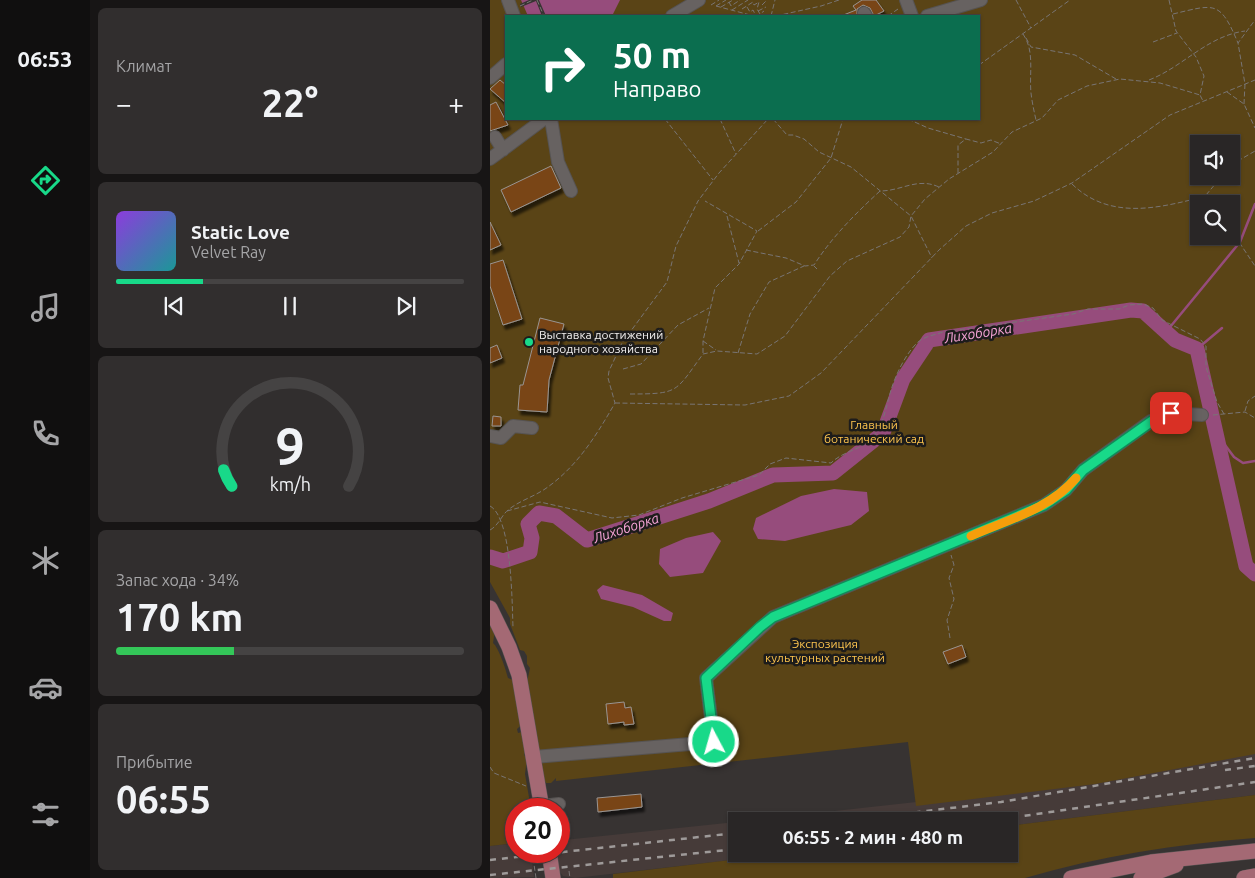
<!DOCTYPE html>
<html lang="ru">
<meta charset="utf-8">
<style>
body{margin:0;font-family:Ubuntu,sans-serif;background:#312e2e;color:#f1f3f6;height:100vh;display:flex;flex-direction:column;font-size:19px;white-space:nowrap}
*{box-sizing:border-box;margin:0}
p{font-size:16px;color:#a5a5a7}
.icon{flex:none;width:28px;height:28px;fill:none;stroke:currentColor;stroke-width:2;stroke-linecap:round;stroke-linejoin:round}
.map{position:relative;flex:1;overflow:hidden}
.panel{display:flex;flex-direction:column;gap:8px;padding:8px;background:#171515;width:400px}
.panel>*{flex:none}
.top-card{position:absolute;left:15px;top:15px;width:475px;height:105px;border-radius:0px;box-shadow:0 1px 4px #0004,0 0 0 1px #454343;background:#0b6e4f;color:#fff;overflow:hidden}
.controls{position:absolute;left:700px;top:135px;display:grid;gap:10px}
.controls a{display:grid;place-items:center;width:50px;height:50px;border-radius:0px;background:#292626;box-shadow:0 1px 4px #0004,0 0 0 1px #454343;font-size:25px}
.speed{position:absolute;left:15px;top:798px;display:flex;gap:10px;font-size:25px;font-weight:700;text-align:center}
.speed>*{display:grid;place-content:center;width:65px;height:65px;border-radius:50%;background:#292626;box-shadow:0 1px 4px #0004,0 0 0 1px #454343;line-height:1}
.speed .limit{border:8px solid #d22;background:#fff;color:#111}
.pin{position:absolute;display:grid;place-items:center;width:42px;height:42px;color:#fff;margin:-21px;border-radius:10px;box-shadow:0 2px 8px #0006}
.me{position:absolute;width:55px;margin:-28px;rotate:354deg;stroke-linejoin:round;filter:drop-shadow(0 0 4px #0008)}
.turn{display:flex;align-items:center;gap:18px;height:105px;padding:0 25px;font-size:22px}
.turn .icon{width:65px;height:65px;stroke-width:2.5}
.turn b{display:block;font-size:35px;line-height:42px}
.big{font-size:38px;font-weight:700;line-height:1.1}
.panel .widget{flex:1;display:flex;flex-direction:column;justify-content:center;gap:8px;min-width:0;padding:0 18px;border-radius:8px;background:#312e2e}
.panel .dial{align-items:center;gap:0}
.dial svg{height:130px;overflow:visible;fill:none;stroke:#454343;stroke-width:7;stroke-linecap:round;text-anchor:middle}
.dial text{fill:#f1f3f6;stroke:none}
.song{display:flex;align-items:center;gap:15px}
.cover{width:60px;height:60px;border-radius:8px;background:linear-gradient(135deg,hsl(270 70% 55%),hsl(180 70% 35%))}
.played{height:5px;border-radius:2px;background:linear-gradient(90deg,#18d989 25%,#454343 25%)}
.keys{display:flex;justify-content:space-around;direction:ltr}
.heat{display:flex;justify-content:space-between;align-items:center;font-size:28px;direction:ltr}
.charge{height:8px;border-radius:4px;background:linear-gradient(90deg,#34c759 34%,#454343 0)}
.trip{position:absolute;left:238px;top:812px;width:290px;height:50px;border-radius:0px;background:#292626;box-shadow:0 1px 4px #0004,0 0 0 1px #454343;font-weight:700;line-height:50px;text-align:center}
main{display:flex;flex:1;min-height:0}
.dock{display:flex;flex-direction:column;width:90px;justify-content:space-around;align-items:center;background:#100f0f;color:#a5a5a7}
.dock .icon{width:35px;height:35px}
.dock .active{color:#18d989}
.dock b{font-size:22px;color:#f1f3f6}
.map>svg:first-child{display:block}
</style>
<main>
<nav class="dock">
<b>06:53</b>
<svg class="icon active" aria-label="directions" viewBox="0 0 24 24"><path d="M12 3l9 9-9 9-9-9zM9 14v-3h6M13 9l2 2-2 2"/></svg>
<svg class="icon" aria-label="music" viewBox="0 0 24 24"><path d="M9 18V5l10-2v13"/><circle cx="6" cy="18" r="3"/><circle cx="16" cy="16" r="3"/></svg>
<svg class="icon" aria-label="phone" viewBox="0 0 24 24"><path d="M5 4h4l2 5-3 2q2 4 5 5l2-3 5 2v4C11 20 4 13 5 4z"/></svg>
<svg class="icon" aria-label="climate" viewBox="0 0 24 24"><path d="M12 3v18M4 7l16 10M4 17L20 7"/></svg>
<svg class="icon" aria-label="car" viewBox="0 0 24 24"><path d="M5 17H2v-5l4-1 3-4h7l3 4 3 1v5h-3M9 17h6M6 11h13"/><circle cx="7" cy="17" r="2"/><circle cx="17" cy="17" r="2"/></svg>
<svg class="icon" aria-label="filters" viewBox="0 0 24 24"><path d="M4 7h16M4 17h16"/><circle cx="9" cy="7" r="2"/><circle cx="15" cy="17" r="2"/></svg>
</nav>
<section class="panel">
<div class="widget"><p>Климат</p>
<div class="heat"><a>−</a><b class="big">22°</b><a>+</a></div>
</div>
<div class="widget">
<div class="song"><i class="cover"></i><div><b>Static Love</b><p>Velvet Ray</p></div></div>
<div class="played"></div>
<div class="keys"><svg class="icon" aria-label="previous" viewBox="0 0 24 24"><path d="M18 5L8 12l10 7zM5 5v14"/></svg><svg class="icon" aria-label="pause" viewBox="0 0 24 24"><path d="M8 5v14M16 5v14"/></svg><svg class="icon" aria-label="next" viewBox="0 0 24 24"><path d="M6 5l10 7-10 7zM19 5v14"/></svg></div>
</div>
<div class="widget dial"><svg viewBox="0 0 100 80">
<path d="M14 69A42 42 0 1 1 86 69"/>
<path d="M14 69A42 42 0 0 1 9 59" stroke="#18d989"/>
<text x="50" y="56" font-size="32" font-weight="700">9</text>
<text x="50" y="72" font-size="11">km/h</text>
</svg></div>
<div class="widget"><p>Запас хода · 34%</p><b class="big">170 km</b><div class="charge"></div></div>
<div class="widget"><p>Прибытие</p><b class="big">06:55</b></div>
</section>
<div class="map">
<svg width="765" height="878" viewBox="0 0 765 878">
<defs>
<filter id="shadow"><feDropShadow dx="2.5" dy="4.5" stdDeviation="1" flood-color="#0009"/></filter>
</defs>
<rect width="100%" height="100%" fill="#373332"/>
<path fill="#463b39" d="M 765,750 L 765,795 L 519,826 L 519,821 L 254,821 L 508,793 Z
M 246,822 L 246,854 L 293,854 L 85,878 L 73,876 L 68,869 L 64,851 L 69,851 L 69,843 L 74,840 Z
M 26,843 L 26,851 L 41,851 L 44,877 L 0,878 L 0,846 Z"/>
<path fill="#5a4416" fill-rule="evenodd" d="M 0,0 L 765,0 L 765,754 L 605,784 L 426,806 L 418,742 L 66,781 L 66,778 L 61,783 L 56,783 L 53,778 L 36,687 L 40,668 L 37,664 L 37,656 L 34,651 L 30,650 L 20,624 L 20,618 L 0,582 ZM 16,16 L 489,16 L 489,119 L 16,119 ZM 709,144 L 741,144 L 741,176 L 709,176 ZM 709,204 L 741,204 L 741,236 L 709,236 Z
M 0,627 L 4,627 L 5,630 L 3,643 C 9,648 16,670 18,678 L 25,681 L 32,724 L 27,729 L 28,733 L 32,732 L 36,750 L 34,755 L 37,759 L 35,774 L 41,809 L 26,809 L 26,843 L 0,846 Z
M 765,795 L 765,838 C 687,844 610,856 535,878 L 123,878 L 123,874 L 290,854 L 519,854 L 519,826 Z"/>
<path fill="#964c7c" d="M 31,0 L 130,0 L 122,16 L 38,16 Z
M 344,489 L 377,492 L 379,511 L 361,525 L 295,541 L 268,539 L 263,529 L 266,518 L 311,496 Z
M 223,532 L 231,541 L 213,573 L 180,577 L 169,564 L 170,549 L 196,538 Z
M 113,585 L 152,595 L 183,613 L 181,621 L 174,621 L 143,607 L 111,599 L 107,590 Z"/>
<path fill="#373332" d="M 39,0 L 49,0 L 56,16 L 52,16 L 46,1 L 31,7 L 30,4 Z"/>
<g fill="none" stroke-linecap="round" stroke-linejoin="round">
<path stroke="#964c7c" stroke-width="2.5" d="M 676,332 L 750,242 L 765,204
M 707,349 L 732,328
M 729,437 L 744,457 L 753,463 L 765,461"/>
<path stroke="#964c7c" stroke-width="15" d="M 0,557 L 13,561 L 40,552 L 42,538 L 38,524 L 49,513 L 66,516 L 97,540 L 219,501 L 283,475 L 343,473 L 393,433 L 413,379 L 439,340 L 641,310 L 653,311 L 685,340 L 707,349 L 756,566 L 765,574"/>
</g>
<path fill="#794416" stroke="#999592" filter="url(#shadow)" d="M 372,0 L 386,0 L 394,11 L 384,16 L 380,8 L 373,5 L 367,9 L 367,16 L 351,16 L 366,10 L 363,6 Z
M 10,80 L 16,85 L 16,103 L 0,89 Z
M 6,102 L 18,125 L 0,131 L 0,105 Z
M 61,166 L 71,188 L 21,212 L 11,190 Z
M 0,222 L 11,245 L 0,250 Z
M 13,260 L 32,319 L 13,325 L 0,286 L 0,264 Z
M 50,318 L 74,324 L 59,380 L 57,412 L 28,410 L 30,385 L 33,385 Z
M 7,345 L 12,358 L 0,363 L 0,348 Z
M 3,416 L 11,417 L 11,426 L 2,426 Z
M 472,645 L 476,657 L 458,664 L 453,652 Z
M 134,702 L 135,708 L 141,707 L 144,724 L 134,725 L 134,722 L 118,724 L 116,704 Z
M 151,794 L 152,807 L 108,812 L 107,798 Z"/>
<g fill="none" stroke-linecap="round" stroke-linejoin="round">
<defs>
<path id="minor" d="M 18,0 L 24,16
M 416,0 L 422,16
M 374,13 L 376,16
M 182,16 L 209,0
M 437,16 L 491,0
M 0,78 L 16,64
M 61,119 L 68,162 L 81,191
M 5,137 L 13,150
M 0,159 L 54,119
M 0,436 L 11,438 L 23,426 L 42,428
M 44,757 L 224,742 L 216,678 L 283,617 L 554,505 L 576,490 L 593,470 L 661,421 L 681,413 L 712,415
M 52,806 L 69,804
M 69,820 L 71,820"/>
<path id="major" d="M 0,608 L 19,647 L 29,675 L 52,809
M 59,851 L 63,878
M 581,878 L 661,862 L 765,851
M 651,878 L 686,865
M 754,878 L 765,876"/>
</defs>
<use href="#minor" stroke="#565352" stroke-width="14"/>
<use href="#major" stroke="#565352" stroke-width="16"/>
<path stroke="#797574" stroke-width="1" stroke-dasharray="5 2.5" stroke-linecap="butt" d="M 47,0 L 54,16
M 526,0 L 541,28
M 679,0 L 686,31 L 706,57 L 714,76 L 710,95 L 713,101
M 239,2 L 241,6 L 250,0
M 221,5 L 229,0
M 272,5 L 277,0
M 30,6 L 43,0
M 226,6 L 264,16
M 226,6 L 236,0
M 231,7 L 243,0
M 257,7 L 260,12 L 263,10 L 266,16
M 252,9 L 263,2 L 264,5 L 269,2 L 267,9 L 270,14 L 274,11
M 242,10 L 258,0
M 268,11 L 276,7
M 683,14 C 725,4 730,0 748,43
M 281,16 L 285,0
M 286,16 L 331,6 L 349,0
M 398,16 L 408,9
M 533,34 C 545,51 539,74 541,93 C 542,102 544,111 546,120
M 536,38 L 541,47 L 585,55 L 626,79
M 663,42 L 687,33
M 489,65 L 580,0
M 659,80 C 693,67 717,36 755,31
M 737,92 L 754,104 L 765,128
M 754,104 L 755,84 L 748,43 L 765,20
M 175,119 L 223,180
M 230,119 L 246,154
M 283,119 L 297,135 L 303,135 L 314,139 L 329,152 L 361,167 L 421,216 L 442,258
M 418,119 L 438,128 L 476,139
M 741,165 L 765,151
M 468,173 L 468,145 L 476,139 L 491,143 L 501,140 L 511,144
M 582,184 C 620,221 670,208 716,196 L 722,204
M 716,195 L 732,176
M 237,216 L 249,263
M 741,230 L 765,266
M 268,231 L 306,202 L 341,158 L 353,119
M 256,250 L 296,258 L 315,266 L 324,265 C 342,237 365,214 390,191 C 412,191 427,177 449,187
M 324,266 L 327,269
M 213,341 L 226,350
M 213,353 L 213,341 L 225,288 L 249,264 L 267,231 L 215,201
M 248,353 L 260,314 L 279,282 L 314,266
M 133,369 L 151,364 L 188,325 L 219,308
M 140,394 C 190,394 185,392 213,354 L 227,351 L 267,354 L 295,336 L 340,276 L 357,261 L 410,237 L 419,227 L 421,216 L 435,199 L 459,179 L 503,152 L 522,132 L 552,118 L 568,100 L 597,86 L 630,79 L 670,83 L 710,95
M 125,403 L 255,405 L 299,396 L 331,373 L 449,250 L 476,226 L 502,213 L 544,201 L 582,183 L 680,115 L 765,80
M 755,411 L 758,401 L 765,396
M 723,415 L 755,412 L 765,418
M 0,506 C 22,518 22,603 23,627
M 17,511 L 50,502 L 122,518 L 149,515 L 192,498 L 269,475 L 280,464 L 296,458 L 341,463 C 353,451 371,450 381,439 C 394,426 396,406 401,390 C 406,374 416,353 428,342 C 435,336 445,335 453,332 L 583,314 L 598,309 L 629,309 L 639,305 L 653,304 L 663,308 L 672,320 L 710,339 L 716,346 L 716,367 L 727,402 L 734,414
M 0,530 C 9,525 11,516 18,510 C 29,501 43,497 55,489 C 87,467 106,436 125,403 L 118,378 L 119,371 L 132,343 L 177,282 L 186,246 L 208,201 L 229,173 L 278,119
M 460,638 L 457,620 L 464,599 L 459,578 L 464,565 L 461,555
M 0,767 L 4,773 L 36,786
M 42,851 L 46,878
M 79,871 L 80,878"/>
<use href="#minor" stroke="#676261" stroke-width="12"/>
<use href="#major" stroke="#a46974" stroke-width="15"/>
<path stroke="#9e9a99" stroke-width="2.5" stroke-dasharray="6 6" stroke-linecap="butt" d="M 735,770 L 765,766
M 353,821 L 511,802 L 765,758
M 499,821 L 765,782
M 0,860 L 246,833
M 0,875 L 246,849"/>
</g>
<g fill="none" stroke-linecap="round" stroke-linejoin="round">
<defs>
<path id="route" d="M 224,742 L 216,678 L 270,627 L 283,617 L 554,505 L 576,490 L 593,470 L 662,421 L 681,413"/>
</defs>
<use href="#route" stroke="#108d59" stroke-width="12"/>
<use href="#route" stroke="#18d989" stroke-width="9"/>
<path stroke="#f59e0b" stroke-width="9" d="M 481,536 C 517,520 560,509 586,478"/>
</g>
<circle fill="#18d989" stroke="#1d1c1b" stroke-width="2" cx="39" cy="342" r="5"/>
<g text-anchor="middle" stroke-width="5" stroke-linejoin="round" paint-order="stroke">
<g font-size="12" fill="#f4f1f0" stroke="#1d1c1b" text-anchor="start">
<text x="49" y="339">Выставка достижений<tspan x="49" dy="14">народного хозяйства</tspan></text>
</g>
<g font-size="12" fill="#fdc44e" stroke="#1d1c1b">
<text x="384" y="429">Главный<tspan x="384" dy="14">ботанический сад</tspan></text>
<text x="335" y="648">Экспозиция<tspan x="335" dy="14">культурных растений</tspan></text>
</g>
<g font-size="14" font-style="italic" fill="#f7a4d7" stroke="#1d1c1b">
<text transform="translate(488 333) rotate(-9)" y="5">Лихоборка</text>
<text transform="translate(136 528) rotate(-18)" y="5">Лихоборка</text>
</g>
</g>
</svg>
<div class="controls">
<a><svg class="icon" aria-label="sound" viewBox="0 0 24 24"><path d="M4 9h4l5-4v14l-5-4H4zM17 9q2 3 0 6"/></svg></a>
<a><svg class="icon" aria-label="search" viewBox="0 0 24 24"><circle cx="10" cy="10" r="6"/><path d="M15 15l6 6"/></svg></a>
</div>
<div class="speed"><div class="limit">20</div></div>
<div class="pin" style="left:681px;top:413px;background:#d93025"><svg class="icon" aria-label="arrive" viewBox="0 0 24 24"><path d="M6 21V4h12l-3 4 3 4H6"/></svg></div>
<svg class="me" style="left:224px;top:742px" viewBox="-20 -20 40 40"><circle r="17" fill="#18d989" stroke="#fff" stroke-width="3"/><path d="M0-11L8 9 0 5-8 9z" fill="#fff"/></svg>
<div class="trip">06:55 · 2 мин · 480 m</div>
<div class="top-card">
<div class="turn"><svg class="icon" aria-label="right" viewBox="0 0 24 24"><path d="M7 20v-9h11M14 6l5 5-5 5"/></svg><div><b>50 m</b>Направо</div></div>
</div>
</div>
</main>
